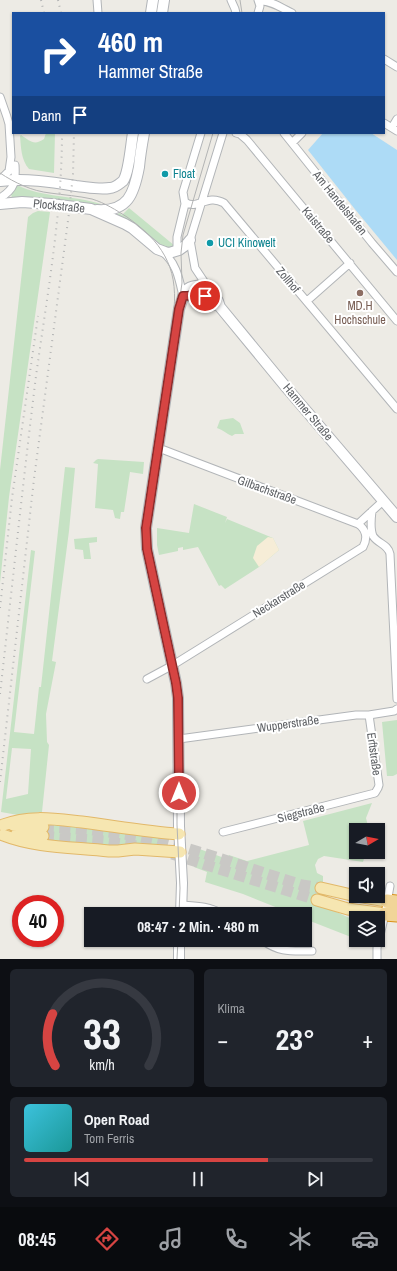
<!DOCTYPE html>
<html lang="de">
<meta charset="utf-8">
<style>
body{margin:0;font-family:"Archivo Narrow",sans-serif;background:#20242c;color:#f1f3f6;height:100vh;display:flex;flex-direction:column;font-size:15px;white-space:nowrap}
*{box-sizing:border-box;margin:0}
p{font-size:13px;color:#9ea1a6}
.icon{flex:none;width:22px;height:22px;fill:none;stroke:currentColor;stroke-width:2;stroke-linecap:round;stroke-linejoin:round}
.map{position:relative;height:959px;overflow:hidden}
.details{display:flex;flex-direction:column;gap:10px;padding:10px;background:#0d0f14;flex:1}
.details>*{flex:none}
.hud{position:absolute;left:12px;top:12px;width:373px;height:122px;border-radius:0px;box-shadow:0 1px 3px #0004;background:#1a4fa0;color:#fff;overflow:hidden}
.needle{width:26px;rotate:80deg}
.buttons{position:absolute;left:349px;top:823px;display:grid;gap:8px}
.buttons a{display:grid;place-items:center;width:36px;height:36px;border-radius:0px;background:#171b24;box-shadow:0 1px 3px #0004;font-size:20px}
.speed{position:absolute;left:12px;top:895px;display:flex;gap:8px;font-size:20px;font-weight:700;text-align:center}
.speed>*{display:grid;place-content:center;width:52px;height:52px;border-radius:50%;background:#171b24;box-shadow:0 1px 3px #0004;line-height:1}
.speed .limit{border:6px solid #d22;background:#fff;color:#111}
.pin{position:absolute;display:grid;place-items:center;width:34px;height:34px;color:#fff;margin:-17px;border:2px solid #fff;border-radius:50%;box-shadow:0 1px 4px #0007}
.me{position:absolute;width:44px;margin:-22px;rotate:0deg;stroke-linejoin:round;filter:drop-shadow(0 0 3px #0008)}
.turn{display:flex;align-items:center;gap:14px;height:84px;padding:0 20px;font-size:18px}
.turn .icon{width:52px;height:52px;stroke-width:2.5}
.turn b{display:block;font-size:28px;line-height:34px}
.then{display:flex;align-items:center;height:38px;padding:0 20px;background:#0003;gap:8px;font-size:15px}
.big{font-size:30px;font-weight:700;line-height:1.1}
.details .tile{flex:1;display:flex;flex-direction:column;justify-content:center;gap:6px;min-width:0;padding:0 14px;border-radius:6px;background:#20242c}
.details .dial{align-items:center;gap:0}
.dial svg{height:104px;overflow:visible;fill:none;stroke:#363941;stroke-width:7;stroke-linecap:round;text-anchor:middle}
.dial text{fill:#f1f3f6;stroke:none}
.song{display:flex;align-items:center;gap:12px}
.cover{width:48px;height:48px;border-radius:6px;background:linear-gradient(135deg,hsl(190 70% 55%),hsl(180 70% 35%))}
.played{height:4px;border-radius:2px;background:linear-gradient(90deg,#d64442 70%,#363941 70%)}
.keys{display:flex;justify-content:space-around;direction:ltr}
.heat{display:flex;justify-content:space-between;align-items:center;font-size:22px;direction:ltr}
.details .tiles{flex:1;display:grid;gap:10px;grid-template-columns:1fr 1fr}
.tile:last-child{grid-column:span 2}
.trip{position:absolute;left:84px;top:907px;width:228px;height:40px;border-radius:0px;background:#171b24;box-shadow:0 1px 3px #0004;font-weight:700;line-height:40px;text-align:center}
.tab-bar{display:flex;height:64px;justify-content:space-around;align-items:center;background:#090b0e;color:#9ea1a6}
.tab-bar .icon{width:28px;height:28px}
.tab-bar .on{color:#d64442}
.tab-bar b{font-size:18px;color:#f1f3f6}
.map>svg:first-child{display:block}
</style>
<div class="map">
<svg width="397" height="959" viewBox="0 0 397 959">
<rect width="100%" height="100%" fill="#edebe5"/>
<path fill="#c6e2c4" fill-rule="evenodd" d="M 46,133 L 55,133 L 54,173 L 29,169 C 21,160 21,147 20,136 L 21,135 C 30,141 34,146 44,139 Z
M 17,185 C 43,198 73,195 101,204 L 100,205 L 96,205 L 49,200 L 12,198 L 11,194 Z
M 129,208 L 175,246 L 175,249 L 162,248 L 115,215 L 120,213 L 122,215 Z
M 38,211 L 50,212 L 9,497 L 0,583 L 0,470 L 28,217 L 33,213 Z
M 233,418 L 240,423 L 244,434 L 235,434 L 232,436 C 227,434 223,430 217,428 L 220,420 Z
M 98,459 L 144,462 L 143,474 L 130,472 L 124,512 L 121,512 L 120,519 L 115,518 L 113,510 L 95,508 L 98,464 L 93,463 L 96,460 Z
M 65,467 L 75,468 L 69,531 L 52,661 L 56,662 L 46,714 L 47,742 L 49,745 L 42,812 L 18,815 L 1,812 L 31,550 L 35,551 L 14,732 L 34,734 L 39,687 L 41,687 ZM 12,748 L 31,749 L 28,794 L 6,799 Z
M 194,504 L 227,517 L 225,523 L 227,519 L 273,538 L 279,550 L 259,567 L 225,589 L 221,585 L 219,586 L 198,547 L 183,550 L 183,547 L 178,548 L 178,551 L 159,555 L 157,545 L 157,528 L 189,533 Z
M 97,537 L 97,542 L 89,543 L 91,559 L 84,559 L 83,550 L 75,549 L 74,539 Z
M 397,720 L 397,774 L 393,776 L 387,776 L 382,722 Z
M 372,803 L 366,818 L 369,830 L 356,830 L 356,852 L 366,852 L 363,862 L 324,856 L 318,859 L 315,865 L 317,873 L 323,876 L 323,883 L 317,905 L 330,909 L 356,921 L 356,926 L 351,937 L 305,919 L 305,914 L 293,914 L 243,894 L 205,882 L 207,872 L 194,867 L 194,847 L 227,859 L 229,855 L 247,861 L 309,845 L 303,821 Z
M 43,822 L 163,836 L 164,847 L 115,849 L 43,841 Z"/>
<path fill="#f6edd7" d="M 268,537 L 273,538 L 279,550 L 259,567 L 253,558 L 257,546 Z"/>
<path fill="#addbf6" d="M 323,133 L 371,133 L 397,150 L 397,260 L 354,208 L 308,150 Z"/>
<g fill="none" stroke-linecap="round" stroke-linejoin="round">
<path stroke="#c9c8c5" stroke-width="11" stroke-dasharray="11 5.5" stroke-linecap="butt" d="M 43,827 C 80,828 120,832 156,840 C 205,852 253,870 302,885 L 321,888
M 43,836 L 104,841 L 144,847
M 172,854 L 317,900"/>
<defs>
<path id="street" d="M 97,0 L 98,13
M 231,0 L 235,9 L 236,13
M 259,1 C 270,0 282,8 292,13
M 258,13 L 260,6 L 258,0
M 384,59 L 397,67
M 0,97 L 7,117 L 9,124 L 11,157 L 9,171 L 0,180
M 384,123 L 397,131
M 394,124 L 397,119
M 236,133 L 240,134 L 247,140 L 397,321
M 284,133 L 372,243 L 397,272
M 292,143 L 302,133
M 0,198 C 15,189 16,181 15,165
M 185,202 C 197,211 207,193 224,203 L 397,409
M 177,251 L 177,237 L 185,204 L 183,192 L 201,133
M 163,252 C 177,264 179,279 183,296
M 209,289 L 195,268 L 190,240 L 223,133
M 307,301 L 350,263
M 372,511 C 371,519 370,529 373,536 C 378,544 388,544 390,554 L 397,699
M 358,524 L 383,501
M 147,679 L 173,665 L 363,547 C 368,538 366,529 358,524 L 190,460 L 164,450 L 157,449
M 179,739 L 356,715 L 369,715 L 394,711 L 397,709
M 223,832 L 375,793 L 378,788 L 379,785 L 369,715
M 181,905 C 196,906 209,906 222,914
M 262,940 C 280,953 291,951 312,951
M 377,959 L 377,948 L 385,914 L 390,886"/>
<path id="secondary" d="M 151,13 L 153,0
M 162,13 L 164,0
M 0,181 C 26,178 51,182 76,186 C 87,187 99,190 110,188 C 115,188 119,184 123,181 C 129,173 131,144 133,133
M 0,204 L 22,202 L 51,204 L 91,209 L 125,224 L 132,228 L 157,249 L 165,252 L 169,253 L 179,250 L 186,245 L 190,240
M 97,210 C 128,212 134,194 139,167 C 140,156 142,144 144,133
M 183,296 C 188,297 191,294 196,294 C 205,293 210,301 216,305
M 181,914 L 182,883 L 179,826 L 178,698 L 176,683 L 147,549 L 146,528 L 179,309 L 185,291 C 198,278 217,292 220,307 L 285,386 L 397,517
M 179,959 L 179,940"/>
<path id="primary" d="M 3,825 C 30,815 54,819 82,822 C 114,826 147,832 179,834
M 13,825 L 43,827
M 3,835 C 36,848 74,847 109,851 L 118,851 L 135,849 L 180,852
M 16,835 L 43,836
M 321,888 L 356,896
M 357,896 L 387,901
M 317,900 L 348,909 L 385,914"/>
<path id="highway" d="M 387,901 L 397,902
M 385,914 L 397,915"/>
</defs>
<use href="#street" stroke="#b2b5b8" stroke-width="9"/>
<use href="#secondary" stroke="#b1b4b8" stroke-width="12"/>
<use href="#primary" stroke="#e2b869" stroke-width="13"/>
<use href="#highway" stroke="#da9119" stroke-width="15"/>
<use href="#street" stroke="#fff" stroke-width="7"/>
<use href="#secondary" stroke="#fff" stroke-width="10"/>
<use href="#primary" stroke="#f6e6b1" stroke-width="11"/>
<use href="#highway" stroke="#f1d598" stroke-width="13"/>
<path stroke="#b3b4b4" stroke-width="1" d="M 240,0 L 242,13
M 0,173 C 15,183 32,191 50,193 C 64,195 79,196 92,199 C 105,203 116,210 127,217 C 161,241 178,266 174,309 L 144,536 L 146,554 L 174,678 L 177,698 L 177,825 L 180,888 L 179,914
M 179,304 L 182,283 L 181,253 L 183,235 L 213,133
M 177,959 L 178,940"/>
<path stroke="#b3b4b4" stroke-width="2" stroke-dasharray="1 5" stroke-linecap="butt" d="M 41,0 L 44,13
M 58,0 L 61,13
M 0,608 L 12,498 L 38,316
M 0,694 C 12,588 23,482 36,376 C 47,296 62,214 62,133
M 0,782 L 34,479 L 69,213 L 73,174 L 74,133"/>
</g>
<g fill="none" stroke-linecap="round" stroke-linejoin="round">
<defs>
<path id="route" d="M 179,793 L 178,698 L 176,683 L 147,549 L 146,528 L 179,309 L 183,296 C 192,297 195,291 205,296"/>
</defs>
<use href="#route" stroke="#8b2c2b" stroke-width="10"/>
<use href="#route" stroke="#d64442" stroke-width="7"/>
</g>
<g fill="#0f9aa8" stroke="#fff" stroke-width="1.5">
<circle cx="165" cy="174" r="4"/>
<circle cx="210" cy="243" r="4"/>
</g>
<circle fill="#8d6e63" stroke="#fff" stroke-width="1.5" cx="360" cy="293" r="4"/>
<g text-anchor="middle" stroke-width="4" stroke-linejoin="round" paint-order="stroke">
<g font-size="12" fill="#0d838f" stroke="#fff" text-anchor="start">
<text x="173" y="178">Float</text>
<text x="218" y="247">UCI Kinowelt</text>
</g>
<g font-size="12" fill="#5d6064" stroke="#fff">
<text transform="translate(340 203) rotate(51)" y="4">Am Handelshafen</text>
<text transform="translate(59 206) rotate(6)" y="4">Plockstraße</text>
<text transform="translate(318 225) rotate(50)" y="4">Kaistraße</text>
<text transform="translate(288 280) rotate(50)" y="4">Zollhof</text>
<text transform="translate(308 412) rotate(50)" y="4">Hammer Straße</text>
<text transform="translate(267 490) rotate(20)" y="4">Gilbachstraße</text>
<text transform="translate(279 599) rotate(-32)" y="4">Neckarstraße</text>
<text transform="translate(288 724) rotate(-8)" y="4">Wupperstraße</text>
<text transform="translate(374 754) rotate(82)" y="4">Erftstraße</text>
<text transform="translate(301 813) rotate(-14)" y="4">Siegstraße</text>
</g>
<g font-size="12" fill="#785e54" stroke="#fff">
<text x="360" y="310">MD.H<tspan x="360" dy="14">Hochschule</tspan></text>
</g>
</g>
</svg>
<div class="buttons">
<a><svg class="needle" viewBox="-14 -14 28 28"><path d="M0-13l5 13h-10z" fill="#e53935"/><path d="M0 13l5-13h-10z" fill="#9ea1a6"/></svg></a>
<a><svg class="icon" aria-label="sound" viewBox="0 0 24 24"><path d="M4 9h4l5-4v14l-5-4H4zM17 9q2 3 0 6"/></svg></a>
<a><svg class="icon" aria-label="layers" viewBox="0 0 24 24"><path d="M12 4l9 5-9 5-9-5zM3 14l9 5 9-5"/></svg></a>
</div>
<div class="speed"><div class="limit">40</div></div>
<div class="pin" style="left:205px;top:296px;background:#d93025"><svg class="icon" aria-label="arrive" viewBox="0 0 24 24"><path d="M6 21V4h12l-3 4 3 4H6"/></svg></div>
<svg class="me" style="left:179px;top:793px" viewBox="-20 -20 40 40"><circle r="17" fill="#d64442" stroke="#fff" stroke-width="3"/><path d="M0-11L8 9 0 5-8 9z" fill="#fff"/></svg>
<div class="trip">08:47 · 2 Min. · 480 m</div>
<div class="hud">
<div class="turn"><svg class="icon" aria-label="right" viewBox="0 0 24 24"><path d="M7 20v-9h11M14 6l5 5-5 5"/></svg><div><b>460 m</b>Hammer Straße</div></div>
<div class="then">Dann<svg class="icon" aria-label="arrive" viewBox="0 0 24 24"><path d="M6 21V4h12l-3 4 3 4H6"/></svg></div>
</div>
</div>
<section class="details">
<div class="tiles">
<div class="tile dial"><svg viewBox="0 0 100 80">
<path d="M14 69A42 42 0 1 1 86 69"/>
<path d="M14 69A42 42 0 0 1 12 29" stroke="#d64442"/>
<text x="50" y="56" font-size="32" font-weight="700">33</text>
<text x="50" y="72" font-size="11">km/h</text>
</svg></div>
<div class="tile"><p>Klima</p>
<div class="heat"><a>−</a><b class="big">23°</b><a>+</a></div>
</div>
<div class="tile">
<div class="song"><i class="cover"></i><div><b>Open Road</b><p>Tom Ferris</p></div></div>
<div class="played"></div>
<div class="keys"><svg class="icon" aria-label="previous" viewBox="0 0 24 24"><path d="M18 5L8 12l10 7zM5 5v14"/></svg><svg class="icon" aria-label="pause" viewBox="0 0 24 24"><path d="M8 5v14M16 5v14"/></svg><svg class="icon" aria-label="next" viewBox="0 0 24 24"><path d="M6 5l10 7-10 7zM19 5v14"/></svg></div>
</div>
</div>
</section>
<nav class="tab-bar">
<b>08:45</b>
<svg class="icon on" aria-label="directions" viewBox="0 0 24 24"><path d="M12 3l9 9-9 9-9-9zM9 14v-3h6M13 9l2 2-2 2"/></svg>
<svg class="icon" aria-label="music" viewBox="0 0 24 24"><path d="M9 18V5l10-2v13"/><circle cx="6" cy="18" r="3"/><circle cx="16" cy="16" r="3"/></svg>
<svg class="icon" aria-label="phone" viewBox="0 0 24 24"><path d="M5 4h4l2 5-3 2q2 4 5 5l2-3 5 2v4C11 20 4 13 5 4z"/></svg>
<svg class="icon" aria-label="climate" viewBox="0 0 24 24"><path d="M12 3v18M4 7l16 10M4 17L20 7"/></svg>
<svg class="icon" aria-label="car" viewBox="0 0 24 24"><path d="M5 17H2v-5l4-1 3-4h7l3 4 3 1v5h-3M9 17h6M6 11h13"/><circle cx="7" cy="17" r="2"/><circle cx="17" cy="17" r="2"/></svg>
</nav>
